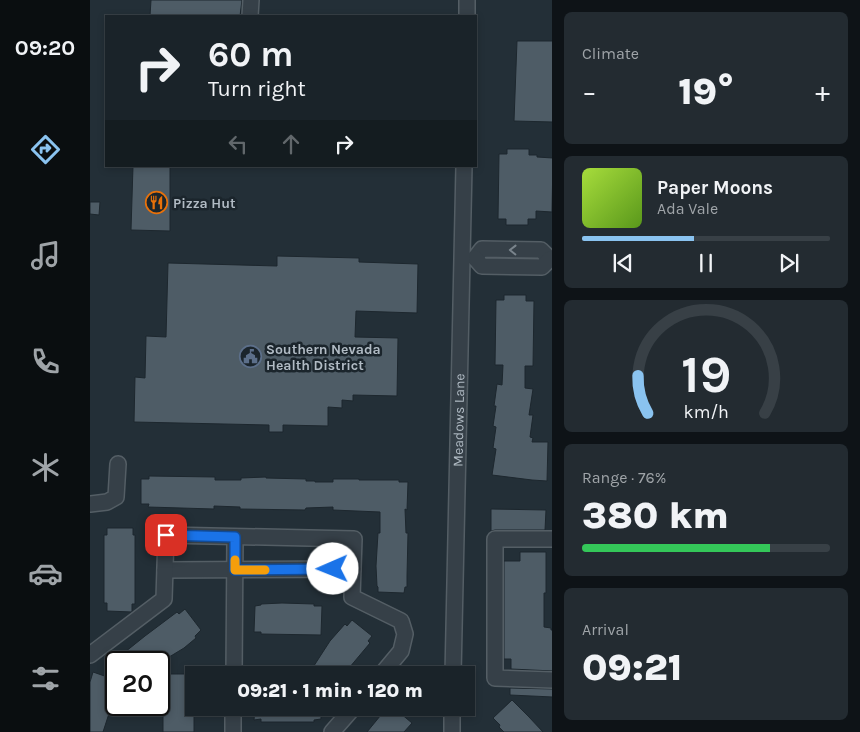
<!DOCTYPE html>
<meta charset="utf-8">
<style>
body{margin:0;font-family:Karla,sans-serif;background:#232b31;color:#f1f3f6;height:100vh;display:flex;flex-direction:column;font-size:19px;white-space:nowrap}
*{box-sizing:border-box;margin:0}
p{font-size:16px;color:#9fa4a8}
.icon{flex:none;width:28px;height:28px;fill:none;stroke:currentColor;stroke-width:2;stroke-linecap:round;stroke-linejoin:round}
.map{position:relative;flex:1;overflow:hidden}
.side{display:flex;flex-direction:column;gap:12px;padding:12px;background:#0e1317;width:308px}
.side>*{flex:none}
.top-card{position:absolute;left:15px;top:15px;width:372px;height:152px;border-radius:0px;box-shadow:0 2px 8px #0003,0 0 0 1px #384046;background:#1a2329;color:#f1f3f6;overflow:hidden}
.speed{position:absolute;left:15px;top:651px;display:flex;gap:10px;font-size:25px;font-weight:700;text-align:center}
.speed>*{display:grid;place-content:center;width:65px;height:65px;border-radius:50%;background:#1a2329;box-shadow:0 2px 8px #0003,0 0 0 1px #384046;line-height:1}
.speed .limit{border:2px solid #111;border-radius:8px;background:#fff;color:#111}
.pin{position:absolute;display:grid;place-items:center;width:42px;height:42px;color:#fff;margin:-21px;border-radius:10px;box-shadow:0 2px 8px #0006}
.me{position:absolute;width:55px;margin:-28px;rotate:269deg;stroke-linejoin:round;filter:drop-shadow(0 0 4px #0008)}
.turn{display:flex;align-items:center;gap:18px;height:105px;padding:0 20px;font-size:22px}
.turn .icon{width:65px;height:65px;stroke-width:2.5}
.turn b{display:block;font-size:35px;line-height:42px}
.lanes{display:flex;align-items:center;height:48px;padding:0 20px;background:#0003;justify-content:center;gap:25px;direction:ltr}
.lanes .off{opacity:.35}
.big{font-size:38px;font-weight:800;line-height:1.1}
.side .card{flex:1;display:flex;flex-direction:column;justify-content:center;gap:8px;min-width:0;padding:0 18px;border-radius:8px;background:#232b31}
.side .dial{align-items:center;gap:0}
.dial svg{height:130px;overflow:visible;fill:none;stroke:#384046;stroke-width:7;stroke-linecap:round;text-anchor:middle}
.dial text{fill:#f1f3f6;stroke:none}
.song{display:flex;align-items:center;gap:15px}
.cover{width:60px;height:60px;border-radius:8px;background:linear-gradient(135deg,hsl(80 70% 55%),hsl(90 70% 35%))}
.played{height:5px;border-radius:2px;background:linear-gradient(90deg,#8ac3f0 45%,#384046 45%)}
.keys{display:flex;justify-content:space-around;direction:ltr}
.heat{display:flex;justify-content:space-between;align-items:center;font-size:28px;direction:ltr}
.charge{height:8px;border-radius:4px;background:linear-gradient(90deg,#34c759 76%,#384046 0)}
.trip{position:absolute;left:95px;top:666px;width:290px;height:50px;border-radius:0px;background:#1a2329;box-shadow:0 2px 8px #0003,0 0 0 1px #384046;font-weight:800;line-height:50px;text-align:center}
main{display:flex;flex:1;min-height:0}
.tabs{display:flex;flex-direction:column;width:90px;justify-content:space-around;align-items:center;background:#0a0e10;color:#9fa4a8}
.tabs .icon{width:35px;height:35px}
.tabs .selected{color:#8ac3f0}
.tabs b{font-size:22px;color:#f1f3f6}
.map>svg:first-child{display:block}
</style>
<main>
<nav class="tabs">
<b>09:20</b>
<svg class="icon selected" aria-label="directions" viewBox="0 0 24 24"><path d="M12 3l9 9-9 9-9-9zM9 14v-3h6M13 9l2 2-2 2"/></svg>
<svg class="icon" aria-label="music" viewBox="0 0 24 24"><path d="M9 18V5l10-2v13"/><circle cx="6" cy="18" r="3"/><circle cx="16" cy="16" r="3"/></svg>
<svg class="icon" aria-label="phone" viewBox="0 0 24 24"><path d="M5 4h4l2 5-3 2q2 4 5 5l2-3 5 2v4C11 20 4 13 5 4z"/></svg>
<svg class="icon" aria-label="climate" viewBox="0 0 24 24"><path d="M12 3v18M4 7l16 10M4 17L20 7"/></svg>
<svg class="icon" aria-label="car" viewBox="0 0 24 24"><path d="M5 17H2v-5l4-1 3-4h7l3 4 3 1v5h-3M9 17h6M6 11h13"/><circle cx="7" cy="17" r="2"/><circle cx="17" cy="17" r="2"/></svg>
<svg class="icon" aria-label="filters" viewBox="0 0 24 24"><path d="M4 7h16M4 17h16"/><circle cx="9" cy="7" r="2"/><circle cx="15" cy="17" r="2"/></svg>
</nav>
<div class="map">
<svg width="463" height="732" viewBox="0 0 463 732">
<rect width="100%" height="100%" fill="#232f37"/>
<path fill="#4e5c66" stroke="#1d272e" d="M 61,0 L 152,0 L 150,16 L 60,16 Z
M 427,41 L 463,41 L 463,122 L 424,121 Z
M 417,149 L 439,149 L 439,155 L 447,155 L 447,157 L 463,158 L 462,212 L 446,211 L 446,219 L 438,219 L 438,225 L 416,225 L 416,219 L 408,219 L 409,154 L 417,154 Z
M 43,166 L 80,166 L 80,231 L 41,230 Z
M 0,202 L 10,202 L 9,215 L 0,214 Z
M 187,256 L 269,258 L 269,262 L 328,264 L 327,313 L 266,311 L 265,337 L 308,338 L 307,396 L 263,395 L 263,401 L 252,400 L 252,408 L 238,407 L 238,426 L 193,425 L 193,432 L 179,432 L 179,425 L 44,422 L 45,377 L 55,378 L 56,336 L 76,337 L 78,263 L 187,266 Z
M 414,295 L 436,295 L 436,301 L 444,301 L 443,366 L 435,366 L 435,388 L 443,389 L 439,415 L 443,415 L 440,437 L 443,438 L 442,442 L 458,442 L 457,481 L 442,480 L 402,475 L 406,449 L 403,448 L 406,427 L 403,426 L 406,406 L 404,406 L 407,384 L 412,385 L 413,365 L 405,365 L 406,300 L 414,300 Z
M 59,476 L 125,477 L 125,480 L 151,480 L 151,478 L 176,477 L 176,478 L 216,479 L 216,481 L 225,481 L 225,482 L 243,482 L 243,479 L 269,479 L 269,480 L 309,480 L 309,482 L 318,482 L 317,510 L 315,509 L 316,533 L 318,533 L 317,576 L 317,587 L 315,587 L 314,593 L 288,592 L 288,587 L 287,586 L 286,566 L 288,533 L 290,533 L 290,512 L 243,510 L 243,507 L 216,508 L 215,510 L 150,509 L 150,507 L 124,506 L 124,509 L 58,507 L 59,504 L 51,504 L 51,479 L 59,479 Z
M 401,509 L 456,510 L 455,530 L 405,530 L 401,531 Z
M 17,528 L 43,528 L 43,535 L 45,535 L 45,604 L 42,604 L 42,612 L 17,611 L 17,603 L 14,603 L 14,535 L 17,535 Z
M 430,552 L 456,552 L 456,593 L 454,593 L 454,627 L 461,628 L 461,630 L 463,630 L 463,671 L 421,669 L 421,659 L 414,659 L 414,561 L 430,561 Z
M 192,603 L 224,604 L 224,606 L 232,606 L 231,635 L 171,634 L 171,632 L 164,632 L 165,606 L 171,605 L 171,604 Z
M 95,609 L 111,630 L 105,636 L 106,638 L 94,648 L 71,662 L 27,662 L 37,655 L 35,652 L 55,636 L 87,612 L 89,614 Z
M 262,620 L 282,636 L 278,641 L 280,643 L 254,674 L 250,671 L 247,675 L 218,675 L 240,641 L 255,624 L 257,626 Z
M 3,672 L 26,680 L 26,692 L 13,732 L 0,732 L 0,682 Z
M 73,674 L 102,674 L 102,681 L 104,681 L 104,732 L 73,732 Z
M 420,688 L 463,689 L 463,697 L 420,695 Z
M 422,700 L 439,717 L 453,732 L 414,732 L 409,727 L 410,725 L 403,718 Z
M 165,708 L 231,708 L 231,719 L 224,720 L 224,722 L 171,722 L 171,719 L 164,720 Z
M 301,708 L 304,708 L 322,723 L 314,732 L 277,732 L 295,710 L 297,712 Z"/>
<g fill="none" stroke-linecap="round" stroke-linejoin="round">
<defs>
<g id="minor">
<path d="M 160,16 L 161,0"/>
<path d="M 377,16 L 377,0"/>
<path d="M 385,258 L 392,249 L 451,250 L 460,259 L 463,259"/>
<path d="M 385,258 L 392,266 L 452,267 L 460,259"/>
<path d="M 0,504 L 17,502 L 26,497 L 28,464"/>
<path d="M 463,539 L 405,539 L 405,678 L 463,680"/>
<path d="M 75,570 L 263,569"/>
<path d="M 0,655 L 74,599 L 76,535 L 264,539 L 262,597 L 311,621 L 315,634 L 311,651 L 291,675"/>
<path d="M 144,675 L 145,537"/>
<path id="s1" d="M 363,675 L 374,166"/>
<path d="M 143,732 L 143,708"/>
<path d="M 242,732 L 263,708"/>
<path d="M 362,732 L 362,708"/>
</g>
</defs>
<use href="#minor" stroke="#545e65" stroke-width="18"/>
<use href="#minor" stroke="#364048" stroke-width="15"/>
</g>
<defs><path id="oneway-chevron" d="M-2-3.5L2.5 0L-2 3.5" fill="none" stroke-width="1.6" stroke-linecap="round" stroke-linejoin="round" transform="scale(1.25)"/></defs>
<use stroke="#7a848c" href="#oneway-chevron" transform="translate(423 250) rotate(-179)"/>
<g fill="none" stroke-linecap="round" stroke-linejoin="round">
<defs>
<path id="route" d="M 76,535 L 145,537 L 145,570 L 243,569"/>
</defs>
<use href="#route" stroke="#114b97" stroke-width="12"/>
<use href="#route" stroke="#1a73e8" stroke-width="9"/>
<path stroke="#f59e0b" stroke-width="9" d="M 145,560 L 145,570 L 175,570"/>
</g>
<defs>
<symbol id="restaurant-ring" viewBox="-11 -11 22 22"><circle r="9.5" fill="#1b252c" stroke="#e8710a" stroke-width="1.5"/><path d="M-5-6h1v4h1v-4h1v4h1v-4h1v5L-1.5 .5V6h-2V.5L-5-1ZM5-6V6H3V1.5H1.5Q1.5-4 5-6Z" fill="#e8710a"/></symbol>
<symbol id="civic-ring" viewBox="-11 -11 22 22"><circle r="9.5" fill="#1b252c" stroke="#5c6f8a" stroke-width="1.5"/><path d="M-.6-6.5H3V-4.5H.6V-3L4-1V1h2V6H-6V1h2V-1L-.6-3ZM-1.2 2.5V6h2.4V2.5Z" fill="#5c6f8a"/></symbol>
</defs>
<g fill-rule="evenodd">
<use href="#restaurant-ring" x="54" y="190" width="25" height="25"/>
<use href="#civic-ring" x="148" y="344" width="25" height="25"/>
</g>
<g text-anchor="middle" stroke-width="5" stroke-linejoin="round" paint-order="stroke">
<g font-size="14" font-weight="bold" fill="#b1bbc4" stroke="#1b252c" text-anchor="start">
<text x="83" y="208">Pizza Hut</text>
<text x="176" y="354">Southern Nevada<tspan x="176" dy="16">Health District</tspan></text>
</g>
<g font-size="14" fill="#b1bbc4" stroke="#1b252c">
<text dy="5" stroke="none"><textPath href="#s1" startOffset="255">Meadows Lane</textPath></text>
</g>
</g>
</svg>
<div class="speed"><div class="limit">20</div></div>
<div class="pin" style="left:76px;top:535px;background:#d93025"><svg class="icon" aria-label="arrive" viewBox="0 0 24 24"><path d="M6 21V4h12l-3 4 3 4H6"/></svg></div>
<svg class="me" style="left:243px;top:569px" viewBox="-20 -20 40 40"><circle r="19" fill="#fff"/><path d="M0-13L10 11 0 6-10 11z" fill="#1a73e8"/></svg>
<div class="trip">09:21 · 1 min · 120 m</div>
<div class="top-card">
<div class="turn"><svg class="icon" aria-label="right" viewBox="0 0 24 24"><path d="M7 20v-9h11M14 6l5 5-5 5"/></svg><div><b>60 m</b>Turn right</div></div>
<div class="lanes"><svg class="icon off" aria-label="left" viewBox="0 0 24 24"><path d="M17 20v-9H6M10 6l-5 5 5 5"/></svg><svg class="icon off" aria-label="ahead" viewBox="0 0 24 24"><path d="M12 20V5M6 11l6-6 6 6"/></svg><svg class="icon" aria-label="right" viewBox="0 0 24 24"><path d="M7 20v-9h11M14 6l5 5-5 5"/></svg></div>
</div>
</div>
<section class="side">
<div class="card"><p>Climate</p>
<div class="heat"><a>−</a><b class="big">19°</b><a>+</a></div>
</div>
<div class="card">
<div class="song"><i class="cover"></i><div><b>Paper Moons</b><p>Ada Vale</p></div></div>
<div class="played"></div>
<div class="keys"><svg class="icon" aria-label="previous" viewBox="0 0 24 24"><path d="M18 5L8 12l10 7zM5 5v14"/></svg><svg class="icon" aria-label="pause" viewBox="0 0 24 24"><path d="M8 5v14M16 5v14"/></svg><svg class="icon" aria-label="next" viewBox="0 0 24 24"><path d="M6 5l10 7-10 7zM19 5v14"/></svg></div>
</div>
<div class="card dial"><svg viewBox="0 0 100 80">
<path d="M14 69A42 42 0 1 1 86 69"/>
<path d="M14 69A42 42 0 0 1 8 46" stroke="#8ac3f0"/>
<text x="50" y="56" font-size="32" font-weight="700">19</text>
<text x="50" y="72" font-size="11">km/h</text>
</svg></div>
<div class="card"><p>Range · 76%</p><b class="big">380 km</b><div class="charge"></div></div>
<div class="card"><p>Arrival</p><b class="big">09:21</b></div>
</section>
</main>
